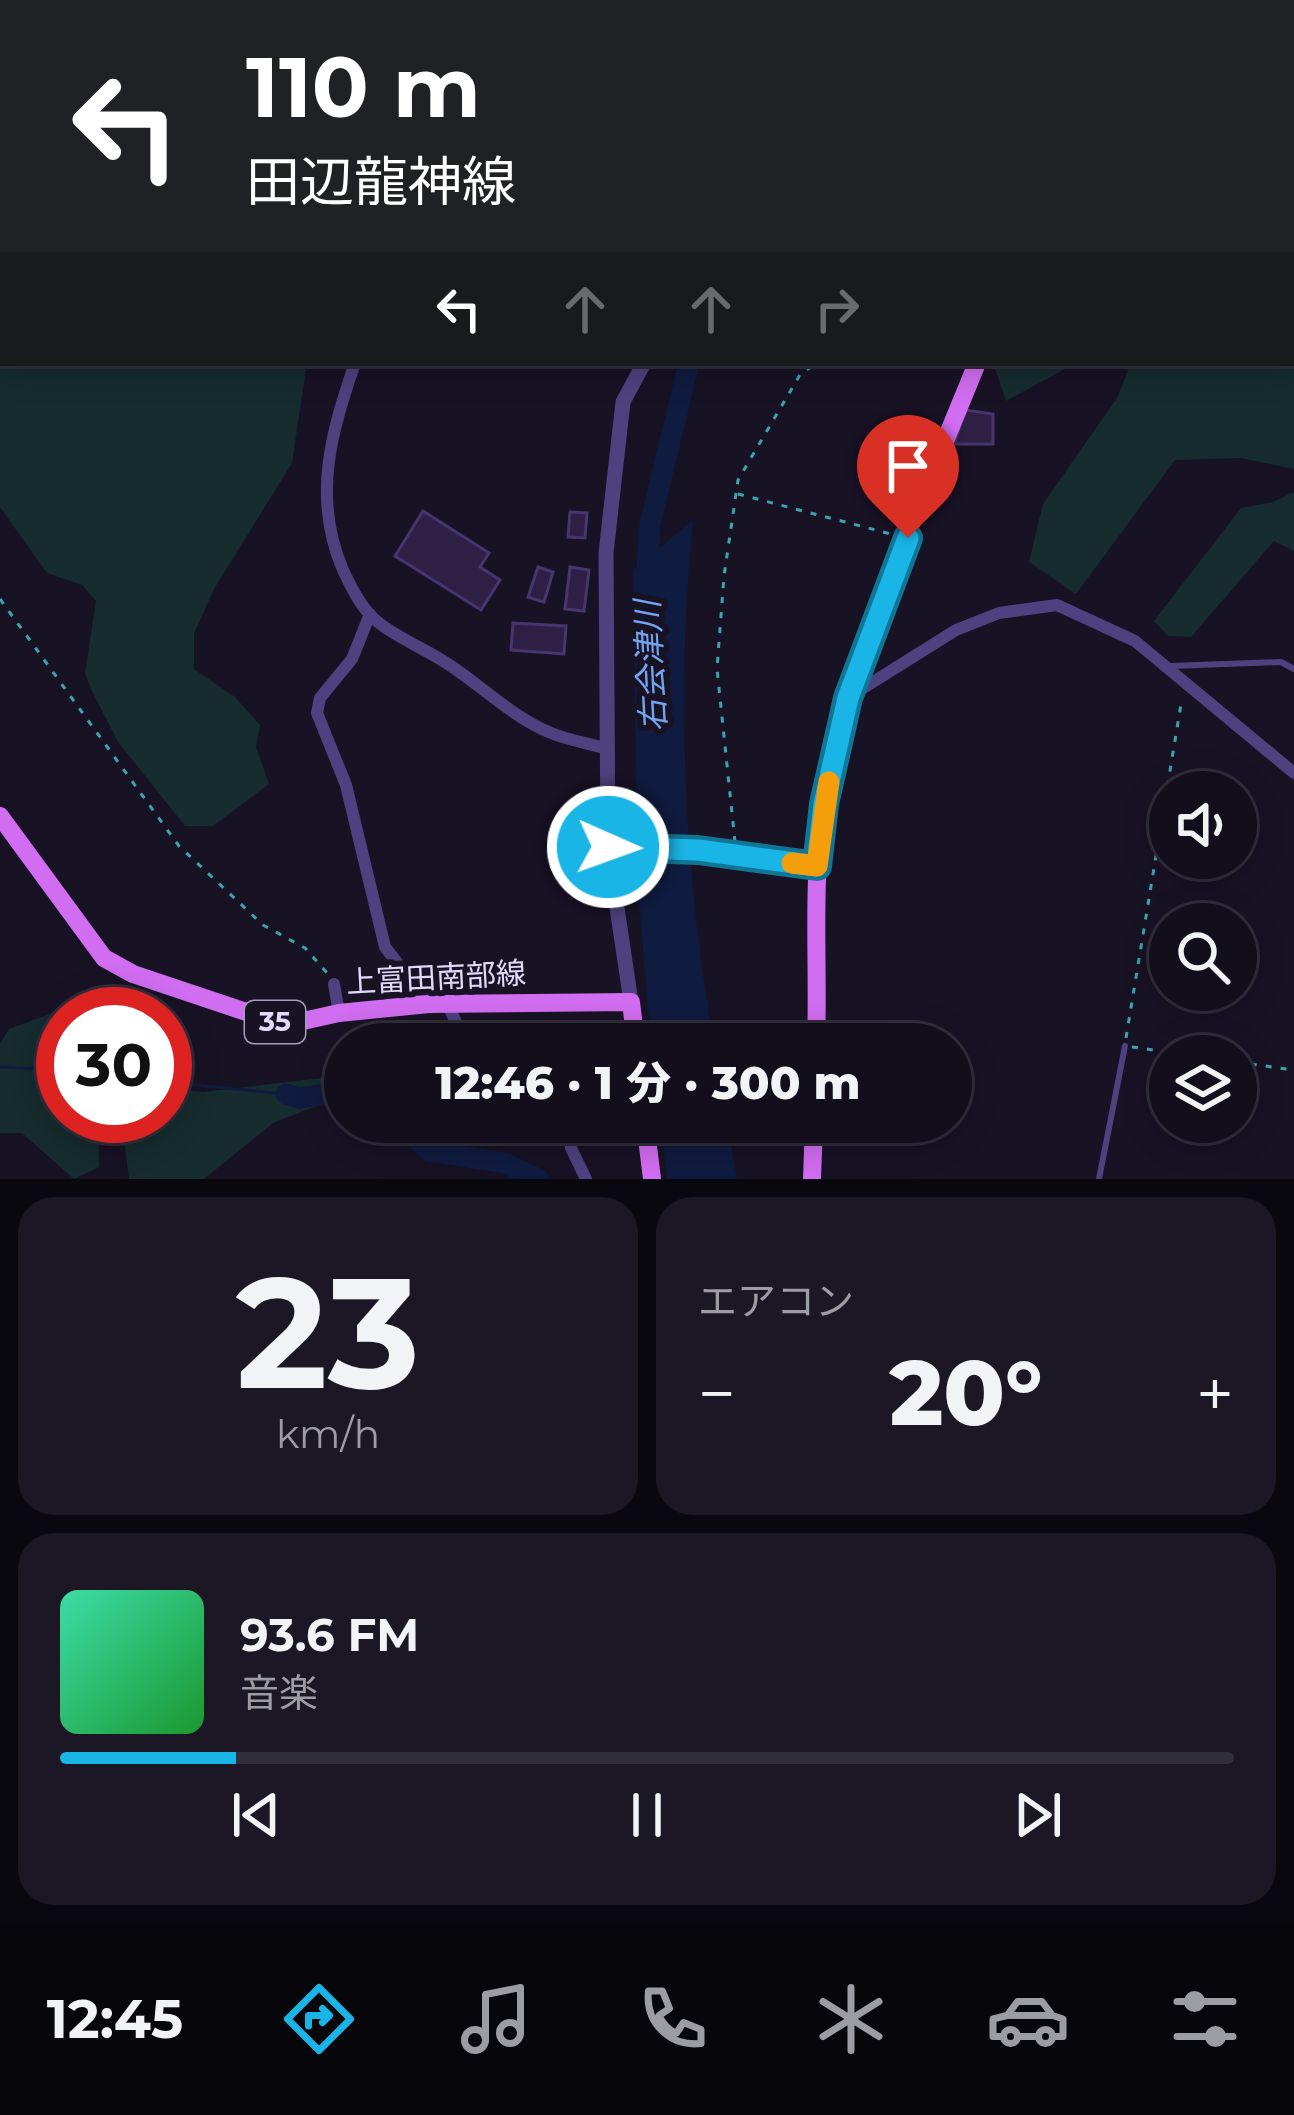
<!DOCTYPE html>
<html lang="ja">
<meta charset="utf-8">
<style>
body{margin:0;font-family:Montserrat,"Noto Sans JP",sans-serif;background:#1b1725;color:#f1f3f6;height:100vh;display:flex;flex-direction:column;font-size:45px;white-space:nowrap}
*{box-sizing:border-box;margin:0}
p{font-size:39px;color:#9c9ca3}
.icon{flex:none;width:66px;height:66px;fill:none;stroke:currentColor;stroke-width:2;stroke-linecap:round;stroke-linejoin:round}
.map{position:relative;height:1179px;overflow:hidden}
.details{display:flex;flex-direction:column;gap:18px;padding:18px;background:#0a080f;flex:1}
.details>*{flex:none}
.top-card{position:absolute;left:0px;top:0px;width:1296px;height:366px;box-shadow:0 6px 30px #0003,0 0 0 3px #312e3b;background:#202124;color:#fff;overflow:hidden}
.buttons{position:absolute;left:1149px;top:771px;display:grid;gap:24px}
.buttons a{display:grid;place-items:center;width:108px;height:108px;border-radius:50%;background:#120e1c;box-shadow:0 6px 30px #0003,0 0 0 3px #312e3b;font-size:60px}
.speed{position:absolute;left:36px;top:987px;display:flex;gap:24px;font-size:60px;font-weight:700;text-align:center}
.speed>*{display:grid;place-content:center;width:156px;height:156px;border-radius:50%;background:#120e1c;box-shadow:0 6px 30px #0003,0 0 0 3px #312e3b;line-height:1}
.speed .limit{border:18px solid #d22;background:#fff;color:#111}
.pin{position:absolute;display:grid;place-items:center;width:102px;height:102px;color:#fff;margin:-123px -51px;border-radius:50% 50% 50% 0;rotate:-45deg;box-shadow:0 0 12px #0007}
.pin .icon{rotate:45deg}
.me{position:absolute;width:132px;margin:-66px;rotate:92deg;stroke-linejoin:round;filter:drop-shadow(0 0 9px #0008)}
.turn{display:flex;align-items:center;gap:42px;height:252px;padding:0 48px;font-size:54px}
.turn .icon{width:156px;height:156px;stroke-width:2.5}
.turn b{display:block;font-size:84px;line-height:102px}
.lanes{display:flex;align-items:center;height:114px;padding:0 48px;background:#0003;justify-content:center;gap:60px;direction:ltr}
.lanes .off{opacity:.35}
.big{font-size:90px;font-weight:800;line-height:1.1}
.details .widget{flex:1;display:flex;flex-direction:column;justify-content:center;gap:18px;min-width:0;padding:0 42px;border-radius:36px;background:#1b1725}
.details .dial{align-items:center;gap:0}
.dial b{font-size:156px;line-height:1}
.song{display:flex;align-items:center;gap:36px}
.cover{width:144px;height:144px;border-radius:18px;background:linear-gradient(135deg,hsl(160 70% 55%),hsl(130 70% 35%))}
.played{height:12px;border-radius:6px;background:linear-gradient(90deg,#1ab5e7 15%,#312e3b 15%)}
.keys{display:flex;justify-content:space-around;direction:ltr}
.heat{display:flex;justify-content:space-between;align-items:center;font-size:66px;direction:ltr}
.details .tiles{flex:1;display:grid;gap:18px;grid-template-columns:1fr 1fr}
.widget:last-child{grid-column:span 2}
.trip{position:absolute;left:324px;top:1023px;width:648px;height:120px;border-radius:60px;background:#120e1c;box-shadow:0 6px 30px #0003,0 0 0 3px #312e3b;font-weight:800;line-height:120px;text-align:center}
.tab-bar{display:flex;height:192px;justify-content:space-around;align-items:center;background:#07060b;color:#9c9ca3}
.tab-bar .icon{width:84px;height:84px}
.tab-bar .current{color:#1ab5e7}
.tab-bar b{font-size:54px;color:#f1f3f6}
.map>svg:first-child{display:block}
</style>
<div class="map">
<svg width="1294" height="1179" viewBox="0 0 1294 1179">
<rect width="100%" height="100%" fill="#181225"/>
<path fill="#162c2f" d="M 0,0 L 213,3 L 3,3 L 3,363 L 307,363 L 292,463 L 214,589 L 194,634 L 194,669 L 235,697 L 260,725 L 256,747 L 269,784 L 213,826 L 185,826 L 118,742 L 91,689 L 85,673 L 96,601 L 82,585 L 47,573 L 0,507 Z
M 1294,322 L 1294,469 L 1241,458 L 1175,460 L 1076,594 L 1029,562 L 1043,504 L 1117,398 L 1131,363 L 1293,363 Z
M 1001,363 L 1076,363 L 1006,401 L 995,368 Z
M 1294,492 L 1294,551 L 1274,541 L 1191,637 L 1168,636 L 1154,621 L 1241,508 L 1273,502 Z
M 58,1011 L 80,1014 L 63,1014 L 63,1116 L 98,1116 L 99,1167 L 74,1179 L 22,1133 L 0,1133 L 0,1044 L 9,1029 Z
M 165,1068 L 184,1090 L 203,1092 L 330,1077 L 345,1085 L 345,1095 L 273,1123 L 204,1179 L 129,1179 L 121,1116 L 165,1116 Z"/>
<path fill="#101b40" d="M 693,520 C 676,693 684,873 714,1044 L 651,1044 L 637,877 L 633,570 Z
M 661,1122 L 727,1122 L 737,1179 L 667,1179 Z"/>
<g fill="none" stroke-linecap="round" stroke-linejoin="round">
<path stroke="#101b40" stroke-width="3" d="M 0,1067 L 63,1070
M 165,1082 L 286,1094"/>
<path stroke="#101b40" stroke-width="21" d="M 448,0 L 452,3
M 1293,117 L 1294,116
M 646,586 L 650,524 L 689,363
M 286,1094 L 299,1098 L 345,1091
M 402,1122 L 429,1151 L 505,1163 L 538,1179"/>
</g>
<path fill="#2d2044" stroke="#48346e" stroke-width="3" d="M 965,410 L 993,414 L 993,444 L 954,444 Z
M 423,511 L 489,553 L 480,567 L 500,580 L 481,610 L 395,556 Z
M 570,512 L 587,513 L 585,538 L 568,537 Z
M 538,567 L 553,572 L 544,602 L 528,597 Z
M 570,567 L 589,570 L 584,611 L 565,609 Z
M 513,623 L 566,626 L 564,654 L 511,650 Z"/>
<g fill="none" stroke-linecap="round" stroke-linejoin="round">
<path stroke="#3da3ad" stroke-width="3" stroke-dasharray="6 9" stroke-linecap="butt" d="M 738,494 L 891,534
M 0,599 L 179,846 L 263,925 L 305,948 L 327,973
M 735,842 L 717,669 L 724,576 L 738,480 L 801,373 L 818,363
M 1126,1038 L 1182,698
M 1132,1047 L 1196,1056
M 1236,1062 L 1294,1070"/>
<path stroke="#4d427f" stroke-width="6" d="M 923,3 L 926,0
M 1171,666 L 1281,662 L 1294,669
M 1099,1179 L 1125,1046"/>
<path stroke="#4d427f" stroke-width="12" d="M 485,0 L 488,3
M 724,0 L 727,3
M 953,0 L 956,3
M 1117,3 L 1118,0
M 355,363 C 331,433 312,498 343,570 C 352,589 362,610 379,623 C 401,640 428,650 451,666 C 484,688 514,718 551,733 C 568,740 587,743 604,748
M 370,614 L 352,659 L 320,698 L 317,713 L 346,785 L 385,947 L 429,1004
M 849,697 L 956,630 L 999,613 L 1057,605 L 1135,641 L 1294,773
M 608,847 L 697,850 L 817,866
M 334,984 L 339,1013
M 447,1003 L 459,1029 L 477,1044
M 566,1122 L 571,1148 L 586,1179"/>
<path stroke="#4d427f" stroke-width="15" d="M 1254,3 L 1255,0
M 631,1002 L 608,847 L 606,553 L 623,402 L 644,363"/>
<path stroke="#d16df0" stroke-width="18" d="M 1293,198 L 1294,197
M 0,816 L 104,958 L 133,974 L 285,1025 L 339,1013 L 429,1004 L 631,1002 L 636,1044
M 816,1044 C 819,965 811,884 824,805 C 849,652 920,506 977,363
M 645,1122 L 652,1179
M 812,1179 L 814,1122"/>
</g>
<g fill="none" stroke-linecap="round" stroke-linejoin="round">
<defs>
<path id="route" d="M 608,847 L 698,850 L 817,866 L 824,804 L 848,698 L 908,538"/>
</defs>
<use href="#route" stroke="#117696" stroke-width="30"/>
<use href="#route" stroke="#1ab5e7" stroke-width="21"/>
<path stroke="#f59e0b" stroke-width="21" d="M 792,863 L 817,866 L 829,782"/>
</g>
<g text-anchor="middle" stroke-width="12" stroke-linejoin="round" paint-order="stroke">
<rect fill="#181225" stroke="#a69ebb" stroke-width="3" x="245" y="1001" width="60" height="42" rx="9"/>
<g font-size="27" font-weight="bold" fill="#e3dafb">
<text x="275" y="1031">35</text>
</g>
<g font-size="30" fill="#e3dafb" stroke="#181225">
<text transform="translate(436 978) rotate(-3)" y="10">上富田南部線</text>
</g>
<g font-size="33" font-style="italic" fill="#73a4f0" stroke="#181225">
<text transform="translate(650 666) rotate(-93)" y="12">右会津川</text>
</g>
</g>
</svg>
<div class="buttons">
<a><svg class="icon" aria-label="sound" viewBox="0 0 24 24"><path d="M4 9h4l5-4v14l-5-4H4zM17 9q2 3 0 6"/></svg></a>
<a><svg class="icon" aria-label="search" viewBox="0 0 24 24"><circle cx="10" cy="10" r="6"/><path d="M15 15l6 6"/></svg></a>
<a><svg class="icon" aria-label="layers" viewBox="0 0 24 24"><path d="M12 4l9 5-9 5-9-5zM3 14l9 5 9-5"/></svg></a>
</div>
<div class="speed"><div class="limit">30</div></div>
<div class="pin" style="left:908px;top:538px;background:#d93025"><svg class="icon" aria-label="arrive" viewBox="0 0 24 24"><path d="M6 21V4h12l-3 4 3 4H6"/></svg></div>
<svg class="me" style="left:608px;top:847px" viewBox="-20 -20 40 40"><circle r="17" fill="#1ab5e7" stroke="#fff" stroke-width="3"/><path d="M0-11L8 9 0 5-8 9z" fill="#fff"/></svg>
<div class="trip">12:46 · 1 分 · 300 m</div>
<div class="top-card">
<div class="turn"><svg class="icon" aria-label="left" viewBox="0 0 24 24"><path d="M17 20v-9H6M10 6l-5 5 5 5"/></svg><div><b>110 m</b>田辺龍神線</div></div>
<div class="lanes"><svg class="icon" aria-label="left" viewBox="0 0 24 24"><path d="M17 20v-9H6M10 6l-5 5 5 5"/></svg><svg class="icon off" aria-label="ahead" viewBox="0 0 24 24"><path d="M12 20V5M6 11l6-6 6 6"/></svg><svg class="icon off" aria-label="ahead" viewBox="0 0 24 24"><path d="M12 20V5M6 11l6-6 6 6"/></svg><svg class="icon off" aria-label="right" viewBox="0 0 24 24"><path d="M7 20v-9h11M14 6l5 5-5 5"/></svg></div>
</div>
</div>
<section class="details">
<div class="tiles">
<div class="widget dial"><b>23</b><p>km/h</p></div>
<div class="widget"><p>エアコン</p>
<div class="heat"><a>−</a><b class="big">20°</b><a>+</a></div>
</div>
<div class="widget">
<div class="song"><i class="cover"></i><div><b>93.6 FM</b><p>音楽</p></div></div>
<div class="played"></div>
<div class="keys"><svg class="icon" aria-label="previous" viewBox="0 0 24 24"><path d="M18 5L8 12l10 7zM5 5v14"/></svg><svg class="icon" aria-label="pause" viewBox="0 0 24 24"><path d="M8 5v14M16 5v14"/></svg><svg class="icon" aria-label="next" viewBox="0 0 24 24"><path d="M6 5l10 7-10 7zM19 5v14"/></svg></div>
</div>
</div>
</section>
<nav class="tab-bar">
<b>12:45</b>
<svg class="icon current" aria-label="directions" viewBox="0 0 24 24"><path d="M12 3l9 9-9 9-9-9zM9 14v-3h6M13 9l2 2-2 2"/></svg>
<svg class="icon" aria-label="music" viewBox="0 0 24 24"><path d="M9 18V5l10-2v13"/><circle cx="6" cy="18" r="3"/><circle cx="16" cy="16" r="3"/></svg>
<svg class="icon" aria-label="phone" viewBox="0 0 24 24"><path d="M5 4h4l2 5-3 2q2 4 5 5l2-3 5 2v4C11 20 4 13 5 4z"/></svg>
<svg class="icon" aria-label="climate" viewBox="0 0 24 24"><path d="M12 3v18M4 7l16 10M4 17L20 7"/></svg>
<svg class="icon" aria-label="car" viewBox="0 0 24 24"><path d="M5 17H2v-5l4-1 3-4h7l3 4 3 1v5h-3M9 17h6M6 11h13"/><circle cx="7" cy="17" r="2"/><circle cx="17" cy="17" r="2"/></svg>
<svg class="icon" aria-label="filters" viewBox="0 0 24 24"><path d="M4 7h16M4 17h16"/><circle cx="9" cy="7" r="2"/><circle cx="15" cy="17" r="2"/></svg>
</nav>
